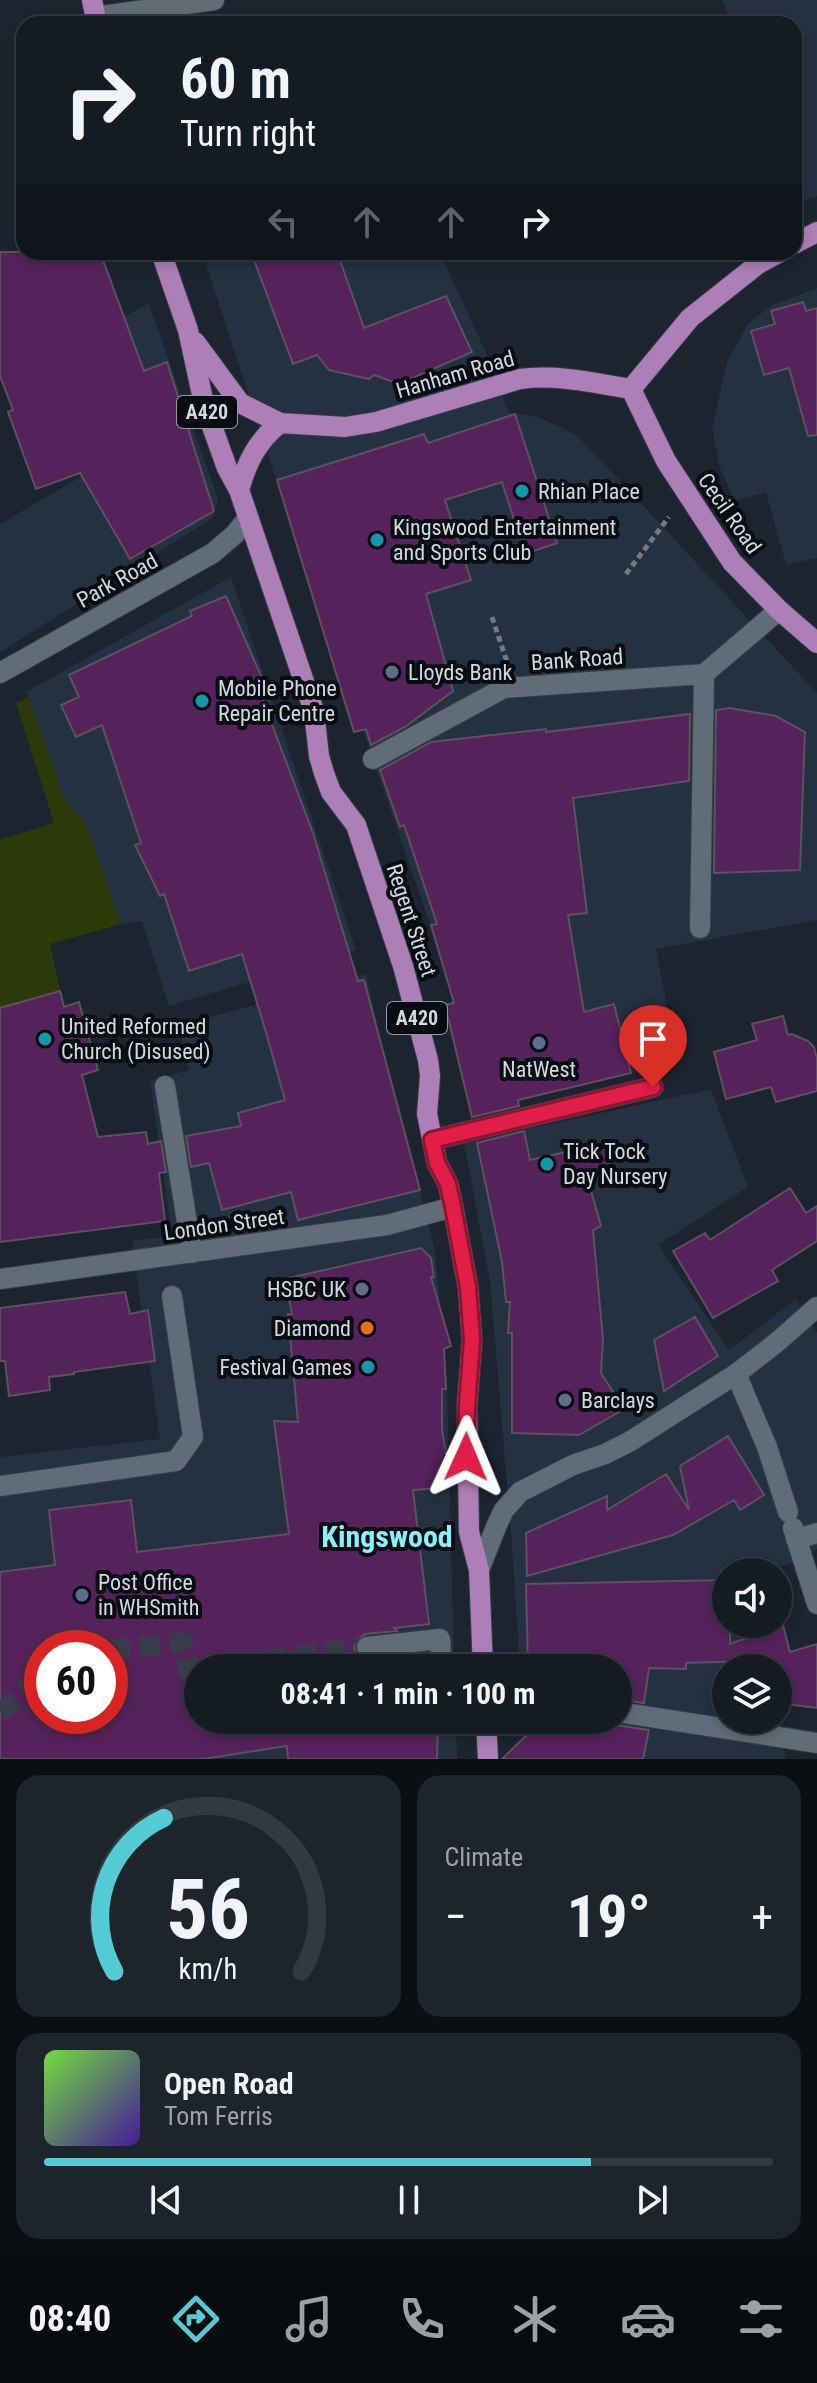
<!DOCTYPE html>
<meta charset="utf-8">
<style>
body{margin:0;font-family:"Roboto Condensed",sans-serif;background:#1d242b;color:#f1f3f6;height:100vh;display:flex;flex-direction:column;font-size:30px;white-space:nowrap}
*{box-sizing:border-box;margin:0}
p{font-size:26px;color:#9da1a6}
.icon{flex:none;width:44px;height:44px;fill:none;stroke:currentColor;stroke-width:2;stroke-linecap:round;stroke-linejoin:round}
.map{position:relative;height:1759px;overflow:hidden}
.drawer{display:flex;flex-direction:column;gap:16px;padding:16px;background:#0b0f13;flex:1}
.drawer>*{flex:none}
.guide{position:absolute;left:16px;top:16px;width:786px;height:244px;border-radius:24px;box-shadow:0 4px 12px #0003,0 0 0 2px #333941;background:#141b23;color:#f1f3f6;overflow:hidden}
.fabs{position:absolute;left:712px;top:1558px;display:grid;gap:16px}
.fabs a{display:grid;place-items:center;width:80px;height:80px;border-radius:50%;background:#141b23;box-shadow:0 4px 12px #0003,0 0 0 2px #333941;font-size:40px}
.speed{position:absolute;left:24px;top:1630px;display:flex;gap:16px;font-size:40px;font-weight:700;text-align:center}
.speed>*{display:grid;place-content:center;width:104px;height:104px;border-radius:50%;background:#141b23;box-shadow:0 4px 12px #0003,0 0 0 2px #333941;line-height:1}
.speed .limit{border:12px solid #d22;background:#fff;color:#111}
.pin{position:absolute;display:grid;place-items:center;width:68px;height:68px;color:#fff;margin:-82px -34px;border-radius:50% 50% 50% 0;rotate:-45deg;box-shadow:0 0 8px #0007}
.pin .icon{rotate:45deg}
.me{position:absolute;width:88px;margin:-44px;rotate:1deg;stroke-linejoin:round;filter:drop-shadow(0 0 6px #0008)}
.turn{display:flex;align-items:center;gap:28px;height:168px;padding:0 32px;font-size:36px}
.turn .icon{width:104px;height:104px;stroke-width:2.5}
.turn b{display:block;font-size:56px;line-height:68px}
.lanes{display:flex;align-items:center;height:76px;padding:0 32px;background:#0003;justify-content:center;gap:40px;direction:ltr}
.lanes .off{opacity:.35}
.big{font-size:60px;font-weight:700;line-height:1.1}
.drawer .widget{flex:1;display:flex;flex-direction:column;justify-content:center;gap:12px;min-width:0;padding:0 28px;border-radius:24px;background:#1d242b}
.drawer .dial{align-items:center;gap:0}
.dial svg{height:208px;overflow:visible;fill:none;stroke:#333941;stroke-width:7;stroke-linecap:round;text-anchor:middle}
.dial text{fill:#f1f3f6;stroke:none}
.song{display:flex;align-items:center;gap:24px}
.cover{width:96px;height:96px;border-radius:12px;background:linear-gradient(135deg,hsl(100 70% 55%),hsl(260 70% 35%))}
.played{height:8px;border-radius:4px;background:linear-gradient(90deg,#51ccd4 75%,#333941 75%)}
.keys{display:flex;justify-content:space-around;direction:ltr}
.heat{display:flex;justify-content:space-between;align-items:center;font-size:44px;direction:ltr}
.drawer .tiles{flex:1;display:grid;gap:16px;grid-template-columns:1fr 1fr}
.widget:last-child{grid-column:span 2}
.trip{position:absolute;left:184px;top:1654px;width:448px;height:80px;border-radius:40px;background:#141b23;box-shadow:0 4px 12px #0003,0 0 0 2px #333941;font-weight:700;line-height:80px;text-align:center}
.menu{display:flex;height:128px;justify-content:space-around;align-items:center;background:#080b0e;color:#9da1a6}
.menu .icon{width:56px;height:56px}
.menu .current{color:#51ccd4}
.menu b{font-size:36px;color:#f1f3f6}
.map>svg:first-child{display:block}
</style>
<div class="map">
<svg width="817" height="1759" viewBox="0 0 817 1759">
<rect width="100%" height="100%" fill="#1b242f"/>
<path fill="#233140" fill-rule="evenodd" d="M 723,0 L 817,0 L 817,196 L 794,205 L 794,24 L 731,24 Z
M 202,252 L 440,252 L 487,355 L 509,413 L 539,417 L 575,434 L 613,473 L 817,693 L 817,920 L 656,949 L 678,1062 L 470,1111 L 445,1005 L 456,999 L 277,482 Z
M 817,288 L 817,558 L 786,565 L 766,492 L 734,501 L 720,468 L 712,428 L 727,362 L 747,326 L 754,318 L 773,305 Z
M 149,304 L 218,499 L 213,518 L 0,652 L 0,524 L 106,462 L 65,346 Z
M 231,577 L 356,950 L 169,1006 L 142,921 L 121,924 L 84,819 L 74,812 L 66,802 L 26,692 Z
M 366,974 L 380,1040 L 435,1250 L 447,1382 L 454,1668 L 198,1668 L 198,1720 L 456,1720 L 457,1759 L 0,1759 L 0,1457 L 160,1439 L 132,1241 L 172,1236 L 150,1081 L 189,1070 L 178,1026 ZM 42,1648 L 110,1648 L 110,1716 L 42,1716 Z
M 711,1089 L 748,1187 L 658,1245 L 729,1350 L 796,1299 L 817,1333 L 817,1549 L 797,1562 L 759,1572 L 726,1572 L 726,1624 L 741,1624 L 743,1668 L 726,1668 L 726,1720 L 778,1720 L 778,1716 L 782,1717 L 785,1759 L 526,1759 L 523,1720 L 618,1720 L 618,1668 L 520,1668 L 511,1532 L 490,1282 L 464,1143 Z"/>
<path fill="#2c3a0a" d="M 28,697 L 66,802 L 74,812 L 84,819 L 121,924 L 50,944 L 60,991 L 0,1008 L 0,840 L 54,823 L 16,703 Z"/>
<path fill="#55225b" stroke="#5d515e" stroke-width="2" fill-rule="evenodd" d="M 0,252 L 100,252 L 144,371 L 167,362 L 214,511 L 130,559 L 80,473 L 36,489 L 8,412 L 13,410 L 0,376 Z
M 251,252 L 337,252 L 364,328 L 446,296 L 472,352 L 399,384 L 374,375 L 369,379 L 329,370 L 317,355 L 293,364 Z
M 803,302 L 806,311 L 817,308 L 817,435 L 808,436 L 789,368 L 764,375 L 751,331 L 775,324 L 771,311 Z
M 515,414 L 557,543 L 525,554 L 502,482 L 445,500 L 471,580 L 426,594 L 453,691 L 405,727 L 371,745 L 366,729 L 354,732 L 277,480 L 424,434 L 428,443 Z
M 226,596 L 266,687 L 259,690 L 313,833 L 358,981 L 364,980 L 420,1190 L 298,1220 L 291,1192 L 222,1210 L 209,1163 L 191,1167 L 186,1136 L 241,1126 L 238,1113 L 285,1100 L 265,1029 L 242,954 L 189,971 L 164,894 L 160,896 L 135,845 L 141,843 L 102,725 L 76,737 L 61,705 L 79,697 L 69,675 L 192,616 L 190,611 Z
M 730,708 L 776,716 L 805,732 L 800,870 L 714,873 L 716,710 Z
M 690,714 L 689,781 L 573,798 L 587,913 L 568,915 L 584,1012 L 614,1004 L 631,1073 L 518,1100 L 519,1106 L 472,1117 L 445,1005 L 454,1003 L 431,925 L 437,924 L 404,825 L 400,827 L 380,770 L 431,742 L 546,729 L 546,732 Z
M 60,991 L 64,1007 L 79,1002 L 98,1070 L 82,1075 L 98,1137 L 146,1132 L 148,1144 L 161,1141 L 166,1172 L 159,1173 L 165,1221 L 0,1242 L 0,1008 Z
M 783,1016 L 788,1035 L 792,1034 L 808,1041 L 814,1047 L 817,1059 L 817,1091 L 776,1102 L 771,1087 L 726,1099 L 714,1052 L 757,1040 L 752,1024 Z
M 524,1131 L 530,1160 L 606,1143 L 612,1174 L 588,1180 L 601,1226 L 593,1230 L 603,1339 L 601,1373 L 624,1409 L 579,1435 L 512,1433 L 512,1333 L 508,1333 L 510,1302 L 506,1302 L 502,1262 L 477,1143 Z
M 790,1188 L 806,1213 L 817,1206 L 817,1241 L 772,1270 L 778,1281 L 713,1318 L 673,1251 L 705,1233 L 710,1240 Z
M 421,1248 L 431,1258 L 434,1277 L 431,1277 L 451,1346 L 444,1349 L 446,1389 L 442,1389 L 442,1429 L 450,1478 L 442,1488 L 413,1490 L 429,1624 L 394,1628 L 397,1631 L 365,1634 L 356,1641 L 354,1648 L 357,1655 L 368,1660 L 418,1654 L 429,1668 L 198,1668 L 198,1720 L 438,1720 L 437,1759 L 288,1759 L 287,1746 L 203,1759 L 0,1759 L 0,1572 L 55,1565 L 49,1510 L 131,1500 L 137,1552 L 289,1534 L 274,1421 L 298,1422 L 288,1314 L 292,1314 L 285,1279 ZM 42,1648 L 110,1648 L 110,1716 L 42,1716 Z
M 125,1292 L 130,1314 L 148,1310 L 155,1361 L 74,1372 L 74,1374 L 49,1377 L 50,1390 L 9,1396 L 5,1361 L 0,1361 L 0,1308 Z
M 695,1317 L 718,1356 L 664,1391 L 654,1340 Z
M 728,1436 L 764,1495 L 740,1510 L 734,1500 L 673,1535 L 527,1576 L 526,1533 L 607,1496 L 607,1510 L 666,1474 L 689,1510 L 680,1466 Z
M 726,1580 L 726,1624 L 730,1624 L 730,1644 L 783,1625 L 790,1652 L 817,1644 L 817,1708 L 778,1703 L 778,1668 L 750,1668 L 749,1661 L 686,1663 L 686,1669 L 649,1668 L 644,1703 L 618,1699 L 618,1668 L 528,1668 L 526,1584 Z
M 531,1720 L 608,1720 L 616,1725 L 649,1730 L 643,1759 L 502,1759 L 531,1731 Z"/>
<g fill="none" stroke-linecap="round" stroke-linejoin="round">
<path stroke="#363f49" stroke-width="20" stroke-dasharray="20 10" stroke-linecap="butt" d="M 110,1650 L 183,1642 L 188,1670 L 198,1669
M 207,1668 L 367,1647
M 0,1712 L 42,1678"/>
<defs>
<path id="minor" d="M 95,17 L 214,0
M 0,673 L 213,553 L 235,534 L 248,518
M 373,759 L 504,688 L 704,674 L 779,610
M 700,928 L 704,674
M 165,1086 L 192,1253
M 432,1140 L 653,1087
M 0,1279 L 387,1225 L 453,1207
M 736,1374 L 767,1447 L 788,1512
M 0,1486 L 176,1461 L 193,1437 L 172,1296
M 793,1528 L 817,1604
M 796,1539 L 817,1533
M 479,1570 L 496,1527 L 504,1510 L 520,1492 L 573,1465 L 605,1454 L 629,1442 L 736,1374 L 776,1343 L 817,1307
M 367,1647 L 440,1639 L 442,1668
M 618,1712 L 817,1743"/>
<path id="major" d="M 92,0 L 97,24
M 794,244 L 817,232
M 161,252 L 188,330 L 204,404 L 227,468 L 239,490 L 314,711 L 319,756 L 324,773 L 331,792 L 356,825 L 403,966 L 428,1060 L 430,1076 L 427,1114 L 437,1163 L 448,1184 L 453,1207 L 468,1287 L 472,1340 L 467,1407 L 469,1532 L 479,1570 L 483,1668
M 195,342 L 240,403 L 280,423 L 345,427 L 376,422 L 520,379 C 558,374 594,383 631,389
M 631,389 L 666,461 L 732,562 L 779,610 L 817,643
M 631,389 L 690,318 L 758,264 L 780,252
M 239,490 C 247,462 257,441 280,423
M 486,1720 L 488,1759"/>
</defs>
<use href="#minor" stroke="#373e47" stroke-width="22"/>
<use href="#major" stroke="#373e47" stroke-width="22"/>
<path stroke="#737a83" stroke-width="5" stroke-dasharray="6 4" stroke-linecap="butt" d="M 626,574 L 669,517
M 492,617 L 507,662"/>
<use href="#minor" stroke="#616c79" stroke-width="20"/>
<use href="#major" stroke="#ad7eb7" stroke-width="20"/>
</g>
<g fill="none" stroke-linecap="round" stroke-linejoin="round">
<defs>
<path id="route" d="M 466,1457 L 467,1407 L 472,1340 L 468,1287 L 453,1207 L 448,1184 L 437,1163 L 432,1140 L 653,1087"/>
</defs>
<use href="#route" stroke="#92132f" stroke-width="20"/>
<use href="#route" stroke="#e11d48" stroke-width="14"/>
</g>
<g fill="#0f9aa8" stroke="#090d12" stroke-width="3">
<circle cx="522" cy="491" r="8"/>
<circle cx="377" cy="540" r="8"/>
<circle cx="202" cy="701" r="8"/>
<circle cx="45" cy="1039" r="8"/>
<circle cx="547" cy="1164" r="8"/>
<circle cx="368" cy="1367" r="8"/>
</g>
<g fill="#5c6f8a" stroke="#090d12" stroke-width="3">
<circle cx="392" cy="672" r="8"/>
<circle cx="539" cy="1043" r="8"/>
<circle cx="362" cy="1289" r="8"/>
<circle cx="565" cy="1400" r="8"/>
<circle cx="82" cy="1595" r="8"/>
</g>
<circle fill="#e8710a" stroke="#090d12" stroke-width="3" cx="367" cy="1328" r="8"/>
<g text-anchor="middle" stroke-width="8" stroke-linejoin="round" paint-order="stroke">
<g fill="#090d12" stroke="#969ba2" stroke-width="2">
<rect x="177" y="396" width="60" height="32" rx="6"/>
<rect x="387" y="1002" width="60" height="32" rx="6"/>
</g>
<g font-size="20" font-weight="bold" fill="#d2d8df">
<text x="207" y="419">A420</text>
<text x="417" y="1025">A420</text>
</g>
<g font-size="22" fill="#d2d8df" stroke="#090d12">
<text transform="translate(455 374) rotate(-16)" y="8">Hanham Road</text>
<text transform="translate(730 513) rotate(55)" y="8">Cecil Road</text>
<text transform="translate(117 580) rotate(-29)" y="8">Park Road</text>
<text transform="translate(577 659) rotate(-4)" y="8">Bank Road</text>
<text transform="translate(412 920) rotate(72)" y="8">Regent Street</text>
<text transform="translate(224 1224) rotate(-8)" y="8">London Street</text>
</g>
<g font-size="22" fill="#d2d8df" stroke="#090d12" text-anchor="start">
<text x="538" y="499">Rhian Place</text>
<text x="393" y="535">Kingswood Entertainment<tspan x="393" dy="25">and Sports Club</tspan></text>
<text x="408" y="680">Lloyds Bank</text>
<text x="218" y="696">Mobile Phone<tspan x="218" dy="25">Repair Centre</tspan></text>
<text x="61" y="1034">United Reformed<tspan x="61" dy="25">Church (Disused)</tspan></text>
<text x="539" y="1077" text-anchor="middle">NatWest</text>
<text x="563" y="1159">Tick Tock<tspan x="563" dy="25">Day Nursery</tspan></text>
<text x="346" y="1297" text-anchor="end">HSBC UK</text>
<text x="351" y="1336" text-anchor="end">Diamond</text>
<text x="352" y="1375" text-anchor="end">Festival Games</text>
<text x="581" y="1408">Barclays</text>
<text x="98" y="1590">Post Office<tspan x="98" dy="25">in WHSmith</tspan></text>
</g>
<g font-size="30" font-weight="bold" fill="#86f2fa" stroke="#090d12">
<text x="387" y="1547">Kingswood</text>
</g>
</g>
</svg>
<div class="fabs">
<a><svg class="icon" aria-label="sound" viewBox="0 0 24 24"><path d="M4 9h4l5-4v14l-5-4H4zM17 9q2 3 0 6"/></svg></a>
<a><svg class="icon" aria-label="layers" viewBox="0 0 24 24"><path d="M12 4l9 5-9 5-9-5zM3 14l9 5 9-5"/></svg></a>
</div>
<div class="speed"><div class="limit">60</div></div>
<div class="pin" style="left:653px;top:1087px;background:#d93025"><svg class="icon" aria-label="arrive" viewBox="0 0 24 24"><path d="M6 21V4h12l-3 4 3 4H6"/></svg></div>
<svg class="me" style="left:466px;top:1457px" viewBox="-20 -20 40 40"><path d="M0-17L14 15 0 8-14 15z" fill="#e11d48" stroke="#fff" stroke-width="4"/></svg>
<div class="trip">08:41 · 1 min · 100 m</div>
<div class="guide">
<div class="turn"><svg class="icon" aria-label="right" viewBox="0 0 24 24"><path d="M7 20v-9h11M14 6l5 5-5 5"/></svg><div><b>60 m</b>Turn right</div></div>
<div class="lanes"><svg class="icon off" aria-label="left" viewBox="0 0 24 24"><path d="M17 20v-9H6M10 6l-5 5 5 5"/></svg><svg class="icon off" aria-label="ahead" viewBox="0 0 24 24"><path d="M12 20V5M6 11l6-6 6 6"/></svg><svg class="icon off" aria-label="ahead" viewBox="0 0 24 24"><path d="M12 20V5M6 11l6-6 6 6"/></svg><svg class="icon" aria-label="right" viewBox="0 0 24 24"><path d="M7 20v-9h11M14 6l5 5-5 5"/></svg></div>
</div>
</div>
<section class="drawer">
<div class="tiles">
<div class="widget dial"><svg viewBox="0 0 100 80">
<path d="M14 69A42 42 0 1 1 86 69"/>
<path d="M14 69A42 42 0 0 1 33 10" stroke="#51ccd4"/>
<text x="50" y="56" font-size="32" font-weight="700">56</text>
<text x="50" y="72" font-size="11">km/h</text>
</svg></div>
<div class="widget"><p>Climate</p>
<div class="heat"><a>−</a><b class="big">19°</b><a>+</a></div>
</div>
<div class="widget">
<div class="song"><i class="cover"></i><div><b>Open Road</b><p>Tom Ferris</p></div></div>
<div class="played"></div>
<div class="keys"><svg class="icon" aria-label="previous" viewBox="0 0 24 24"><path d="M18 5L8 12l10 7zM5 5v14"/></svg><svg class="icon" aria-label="pause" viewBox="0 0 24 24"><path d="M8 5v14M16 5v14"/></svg><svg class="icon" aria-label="next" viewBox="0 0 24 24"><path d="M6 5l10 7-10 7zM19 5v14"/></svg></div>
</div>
</div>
</section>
<nav class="menu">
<b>08:40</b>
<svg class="icon current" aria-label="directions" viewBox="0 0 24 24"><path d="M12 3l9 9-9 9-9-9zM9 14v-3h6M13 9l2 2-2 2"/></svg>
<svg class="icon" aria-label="music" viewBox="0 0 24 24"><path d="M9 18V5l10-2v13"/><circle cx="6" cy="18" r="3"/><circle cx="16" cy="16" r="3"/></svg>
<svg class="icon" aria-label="phone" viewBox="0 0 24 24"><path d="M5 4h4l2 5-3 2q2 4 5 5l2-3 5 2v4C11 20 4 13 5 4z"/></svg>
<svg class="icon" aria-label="climate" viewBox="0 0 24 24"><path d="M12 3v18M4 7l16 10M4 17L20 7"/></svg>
<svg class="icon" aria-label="car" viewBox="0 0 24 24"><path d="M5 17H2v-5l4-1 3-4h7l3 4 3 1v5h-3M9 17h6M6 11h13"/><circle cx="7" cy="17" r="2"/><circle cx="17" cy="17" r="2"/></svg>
<svg class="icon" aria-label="filters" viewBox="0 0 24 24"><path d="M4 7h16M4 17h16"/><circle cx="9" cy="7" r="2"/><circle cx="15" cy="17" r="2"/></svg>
</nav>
